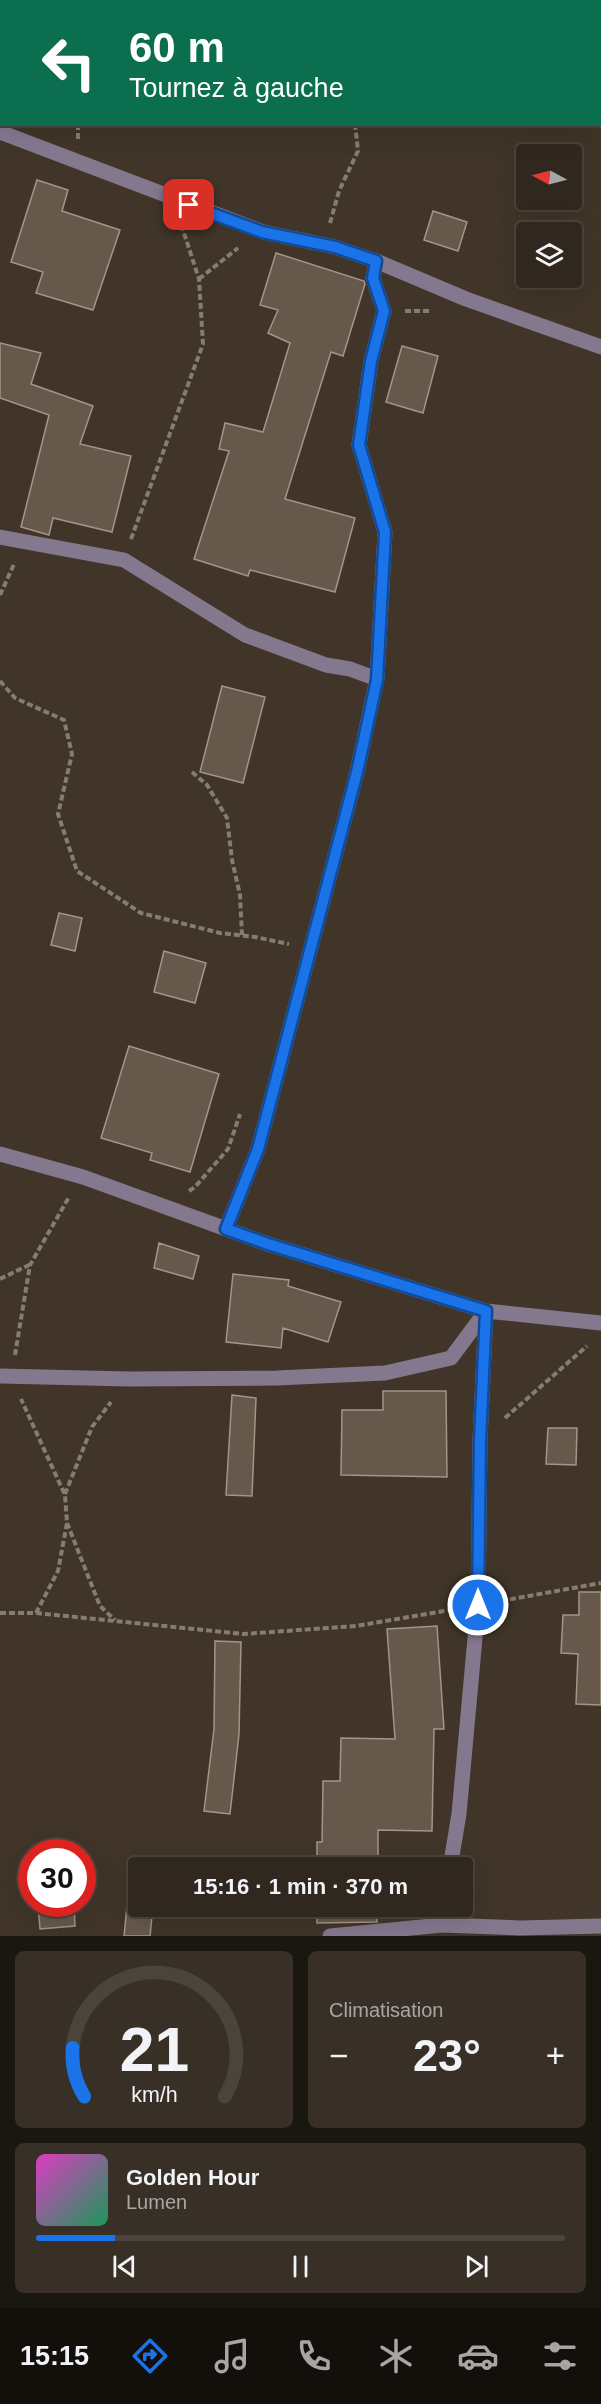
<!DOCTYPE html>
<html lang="fr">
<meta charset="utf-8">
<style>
body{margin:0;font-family:Arial,sans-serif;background:#383027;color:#f1f3f6;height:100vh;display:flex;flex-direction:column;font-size:22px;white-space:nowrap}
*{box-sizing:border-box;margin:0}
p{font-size:20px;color:#a8a6a4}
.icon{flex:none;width:33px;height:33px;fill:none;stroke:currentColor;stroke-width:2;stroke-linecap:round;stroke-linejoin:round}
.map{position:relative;height:1936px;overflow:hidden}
.sheet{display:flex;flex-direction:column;gap:15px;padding:15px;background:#1a1610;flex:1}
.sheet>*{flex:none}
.guide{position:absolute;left:0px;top:0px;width:602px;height:126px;box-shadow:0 6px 24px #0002,0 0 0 2px #4b443c;background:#0b6e4f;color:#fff;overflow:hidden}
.needle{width:39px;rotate:277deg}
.fabs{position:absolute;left:516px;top:144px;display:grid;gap:12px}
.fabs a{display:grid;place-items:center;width:66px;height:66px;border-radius:6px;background:#30281e;box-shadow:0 6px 24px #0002,0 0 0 2px #4b443c;font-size:30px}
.speed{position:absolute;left:18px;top:1839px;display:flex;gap:12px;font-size:30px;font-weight:700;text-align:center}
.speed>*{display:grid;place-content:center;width:78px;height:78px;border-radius:50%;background:#30281e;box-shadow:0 6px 24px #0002,0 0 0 2px #4b443c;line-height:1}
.speed .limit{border:9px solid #d22;background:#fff;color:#111}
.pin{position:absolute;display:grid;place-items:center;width:51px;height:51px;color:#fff;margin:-26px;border-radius:12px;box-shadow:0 3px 9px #0006}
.me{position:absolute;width:66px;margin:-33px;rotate:0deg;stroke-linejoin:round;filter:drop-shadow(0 0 4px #0008)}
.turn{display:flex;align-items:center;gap:21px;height:126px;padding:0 30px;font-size:27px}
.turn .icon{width:78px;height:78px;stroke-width:2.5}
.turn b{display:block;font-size:42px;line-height:51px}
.big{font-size:45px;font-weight:700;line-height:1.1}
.sheet .card{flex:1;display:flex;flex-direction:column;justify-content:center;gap:9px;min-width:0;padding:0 21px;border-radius:9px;background:#383027}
.sheet .dial{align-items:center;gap:0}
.dial svg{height:156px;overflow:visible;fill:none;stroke:#4b443c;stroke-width:7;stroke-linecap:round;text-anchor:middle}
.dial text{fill:#f1f3f6;stroke:none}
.song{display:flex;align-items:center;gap:18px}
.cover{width:72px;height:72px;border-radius:9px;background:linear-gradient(135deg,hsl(310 70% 55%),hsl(150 70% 35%))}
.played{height:6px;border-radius:3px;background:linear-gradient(90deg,#1a73e8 15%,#4b443c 15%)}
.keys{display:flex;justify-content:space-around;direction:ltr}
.heat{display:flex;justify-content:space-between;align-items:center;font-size:33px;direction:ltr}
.sheet .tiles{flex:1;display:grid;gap:15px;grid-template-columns:1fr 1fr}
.card:last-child{grid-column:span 2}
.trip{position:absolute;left:128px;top:1857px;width:345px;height:60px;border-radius:6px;background:#30281e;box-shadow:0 6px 24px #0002,0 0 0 2px #4b443c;font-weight:700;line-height:60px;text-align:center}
.tabs{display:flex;height:96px;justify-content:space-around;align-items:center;background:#13100c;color:#a8a6a4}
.tabs .icon{width:42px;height:42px}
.tabs .selected{color:#1a73e8}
.tabs b{font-size:27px;color:#f1f3f6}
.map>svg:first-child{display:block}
</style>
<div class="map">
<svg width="601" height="1936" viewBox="0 0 601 1936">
<rect width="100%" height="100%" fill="#403528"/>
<path fill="#66594c" stroke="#a39587" stroke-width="1.5" d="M 37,180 L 68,190 L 62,211 L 120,230 L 93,310 L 36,293 L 43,272 L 11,262 Z
M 433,211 L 467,222 L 458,251 L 424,240 Z
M 276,253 L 364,281 L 365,284 L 343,356 L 331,352 L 285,499 L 355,518 L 335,592 L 250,570 L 248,576 L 194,559 L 229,451 L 219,449 L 225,423 L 263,432 L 290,343 L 268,333 L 278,310 L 260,305 Z
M 0,343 L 41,353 L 31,384 L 93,406 L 80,444 L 131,456 L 112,532 L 53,518 L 49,535 L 21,527 L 49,415 L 0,398 Z
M 402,346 L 438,356 L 423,413 L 386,402 Z
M 222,686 L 265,697 L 243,783 L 200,772 Z
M 59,913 L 82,918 L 75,951 L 51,945 Z
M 164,951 L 206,963 L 195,1003 L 154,992 Z
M 129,1046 L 219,1074 L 190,1172 L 150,1160 L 152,1153 L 101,1138 Z
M 159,1243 L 199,1256 L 193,1279 L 154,1268 Z
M 233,1274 L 289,1280 L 288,1286 L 341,1302 L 328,1342 L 283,1328 L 281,1348 L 226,1342 Z
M 383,1391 L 446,1391 L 447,1477 L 341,1475 L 342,1410 L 383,1410 Z
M 232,1395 L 256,1398 L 252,1496 L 226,1495 Z
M 548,1428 L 577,1428 L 576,1465 L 546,1464 Z
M 579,1592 L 601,1592 L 601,1705 L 576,1704 L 578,1654 L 561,1653 L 563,1615 L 579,1615 Z
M 437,1626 L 444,1729 L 434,1729 L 432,1831 L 378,1830 L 378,1868 L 317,1868 L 317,1842 L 322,1842 L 323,1781 L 340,1781 L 341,1738 L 395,1739 L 387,1629 Z
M 215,1641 L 241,1642 L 239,1734 L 230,1814 L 204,1811 L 214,1729 Z
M 38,1904 L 74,1904 L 75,1926 L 40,1929 Z
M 127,1906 L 153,1906 L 150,1936 L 124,1936 Z
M 317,1906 L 377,1906 L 377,1922 L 317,1923 Z"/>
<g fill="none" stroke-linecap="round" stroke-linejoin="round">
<path stroke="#867d72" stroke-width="4" stroke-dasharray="6 3" stroke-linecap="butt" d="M 120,2 L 121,0
M 342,2 L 343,0
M 78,124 L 78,139
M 330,223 L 339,191 L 358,151 L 355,124
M 199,279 L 238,248
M 405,311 L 431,311
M 131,539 L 203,344 L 199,279 L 182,227
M 0,595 L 15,562
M 0,681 L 15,698 L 64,720 L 72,754 L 58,814 L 77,871 L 141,913 L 220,933 L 255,937 L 289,944
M 192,772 L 207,785 L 227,818 L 232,860 L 240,895 L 242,935
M 189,1191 L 195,1187 L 228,1149 L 240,1114
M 0,1279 L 29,1265
M 15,1355 L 30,1265 L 69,1197
M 505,1418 L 587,1346
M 65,1494 L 92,1427 L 111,1402
M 67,1523 L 100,1606 L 115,1620
M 501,1601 L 601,1583
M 0,1613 L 36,1613 L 58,1571 L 67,1523 L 65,1495 L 21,1399
M 36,1613 L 243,1634 L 356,1626 L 456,1609"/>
<path stroke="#84788f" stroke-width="15" d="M 0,132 L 263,232 L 335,247 L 376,261 L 466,299 L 601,347
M 0,537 L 124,560 L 245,635 L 326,665 L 350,669 L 377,679
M 0,1154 L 83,1177 L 268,1244 L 486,1311 L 480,1440 L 478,1605 L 459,1814 L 450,1868
M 226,1229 L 258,1149 L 357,772 L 377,679 L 385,532 L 359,445 L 371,361 L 384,311 L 373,278 L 376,261
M 0,1376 L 129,1379 L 277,1378 L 385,1373 L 451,1358 L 486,1311 L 601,1323
M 442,1925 L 444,1906
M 330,1936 L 442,1925 L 520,1928 L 601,1926"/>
</g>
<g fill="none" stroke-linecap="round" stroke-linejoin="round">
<defs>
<path id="route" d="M 189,205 L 262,232 L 335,247 L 376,261 L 373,278 L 384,311 L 371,361 L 359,445 L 385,532 L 377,680 L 357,772 L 258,1149 L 226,1229 L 268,1244 L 486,1311 L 480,1440 L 478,1605"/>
</defs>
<use href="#route" stroke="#114b97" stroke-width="15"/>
<use href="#route" stroke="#1a73e8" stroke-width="10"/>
</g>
</svg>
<div class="fabs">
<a><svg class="needle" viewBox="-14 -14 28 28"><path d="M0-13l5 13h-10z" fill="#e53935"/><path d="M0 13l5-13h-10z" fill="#a8a6a4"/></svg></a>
<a><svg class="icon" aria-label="layers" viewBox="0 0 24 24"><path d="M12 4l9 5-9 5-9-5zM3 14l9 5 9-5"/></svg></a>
</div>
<div class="speed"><div class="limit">30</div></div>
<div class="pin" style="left:189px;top:205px;background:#d93025"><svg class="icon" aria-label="arrive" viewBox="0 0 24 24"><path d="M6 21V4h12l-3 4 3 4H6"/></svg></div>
<svg class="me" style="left:478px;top:1605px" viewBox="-20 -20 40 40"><circle r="17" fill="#1a73e8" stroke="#fff" stroke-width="3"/><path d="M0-11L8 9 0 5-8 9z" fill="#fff"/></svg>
<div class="trip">15:16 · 1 min · 370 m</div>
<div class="guide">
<div class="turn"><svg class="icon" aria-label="left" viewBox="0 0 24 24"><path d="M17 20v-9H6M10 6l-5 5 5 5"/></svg><div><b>60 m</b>Tournez à gauche</div></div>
</div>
</div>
<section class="sheet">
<div class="tiles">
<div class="card dial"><svg viewBox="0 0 100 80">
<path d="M14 69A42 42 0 1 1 86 69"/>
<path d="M14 69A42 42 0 0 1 8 44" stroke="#1a73e8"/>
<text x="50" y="56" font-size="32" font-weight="700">21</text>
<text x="50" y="72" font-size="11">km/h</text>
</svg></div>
<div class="card"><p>Climatisation</p>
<div class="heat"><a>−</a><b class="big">23°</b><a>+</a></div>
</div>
<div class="card">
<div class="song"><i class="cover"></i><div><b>Golden Hour</b><p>Lumen</p></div></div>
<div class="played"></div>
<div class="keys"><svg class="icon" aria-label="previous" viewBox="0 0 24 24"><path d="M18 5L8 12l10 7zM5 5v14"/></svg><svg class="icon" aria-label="pause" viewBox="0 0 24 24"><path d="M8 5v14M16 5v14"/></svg><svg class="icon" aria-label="next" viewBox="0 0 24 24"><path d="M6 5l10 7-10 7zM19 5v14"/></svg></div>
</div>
</div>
</section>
<nav class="tabs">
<b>15:15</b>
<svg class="icon selected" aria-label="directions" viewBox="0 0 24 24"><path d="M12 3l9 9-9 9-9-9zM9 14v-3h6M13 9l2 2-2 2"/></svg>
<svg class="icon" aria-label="music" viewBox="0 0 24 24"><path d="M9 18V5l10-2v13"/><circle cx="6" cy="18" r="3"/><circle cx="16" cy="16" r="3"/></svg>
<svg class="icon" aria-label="phone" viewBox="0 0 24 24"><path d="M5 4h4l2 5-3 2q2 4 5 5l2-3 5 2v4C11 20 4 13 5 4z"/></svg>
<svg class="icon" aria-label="climate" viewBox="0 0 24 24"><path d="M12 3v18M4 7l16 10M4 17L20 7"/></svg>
<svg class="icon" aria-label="car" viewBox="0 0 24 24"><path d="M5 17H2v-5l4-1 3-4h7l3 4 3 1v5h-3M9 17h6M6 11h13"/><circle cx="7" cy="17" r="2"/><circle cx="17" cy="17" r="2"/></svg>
<svg class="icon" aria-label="filters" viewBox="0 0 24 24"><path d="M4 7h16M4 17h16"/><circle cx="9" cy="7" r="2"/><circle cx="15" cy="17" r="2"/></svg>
</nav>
